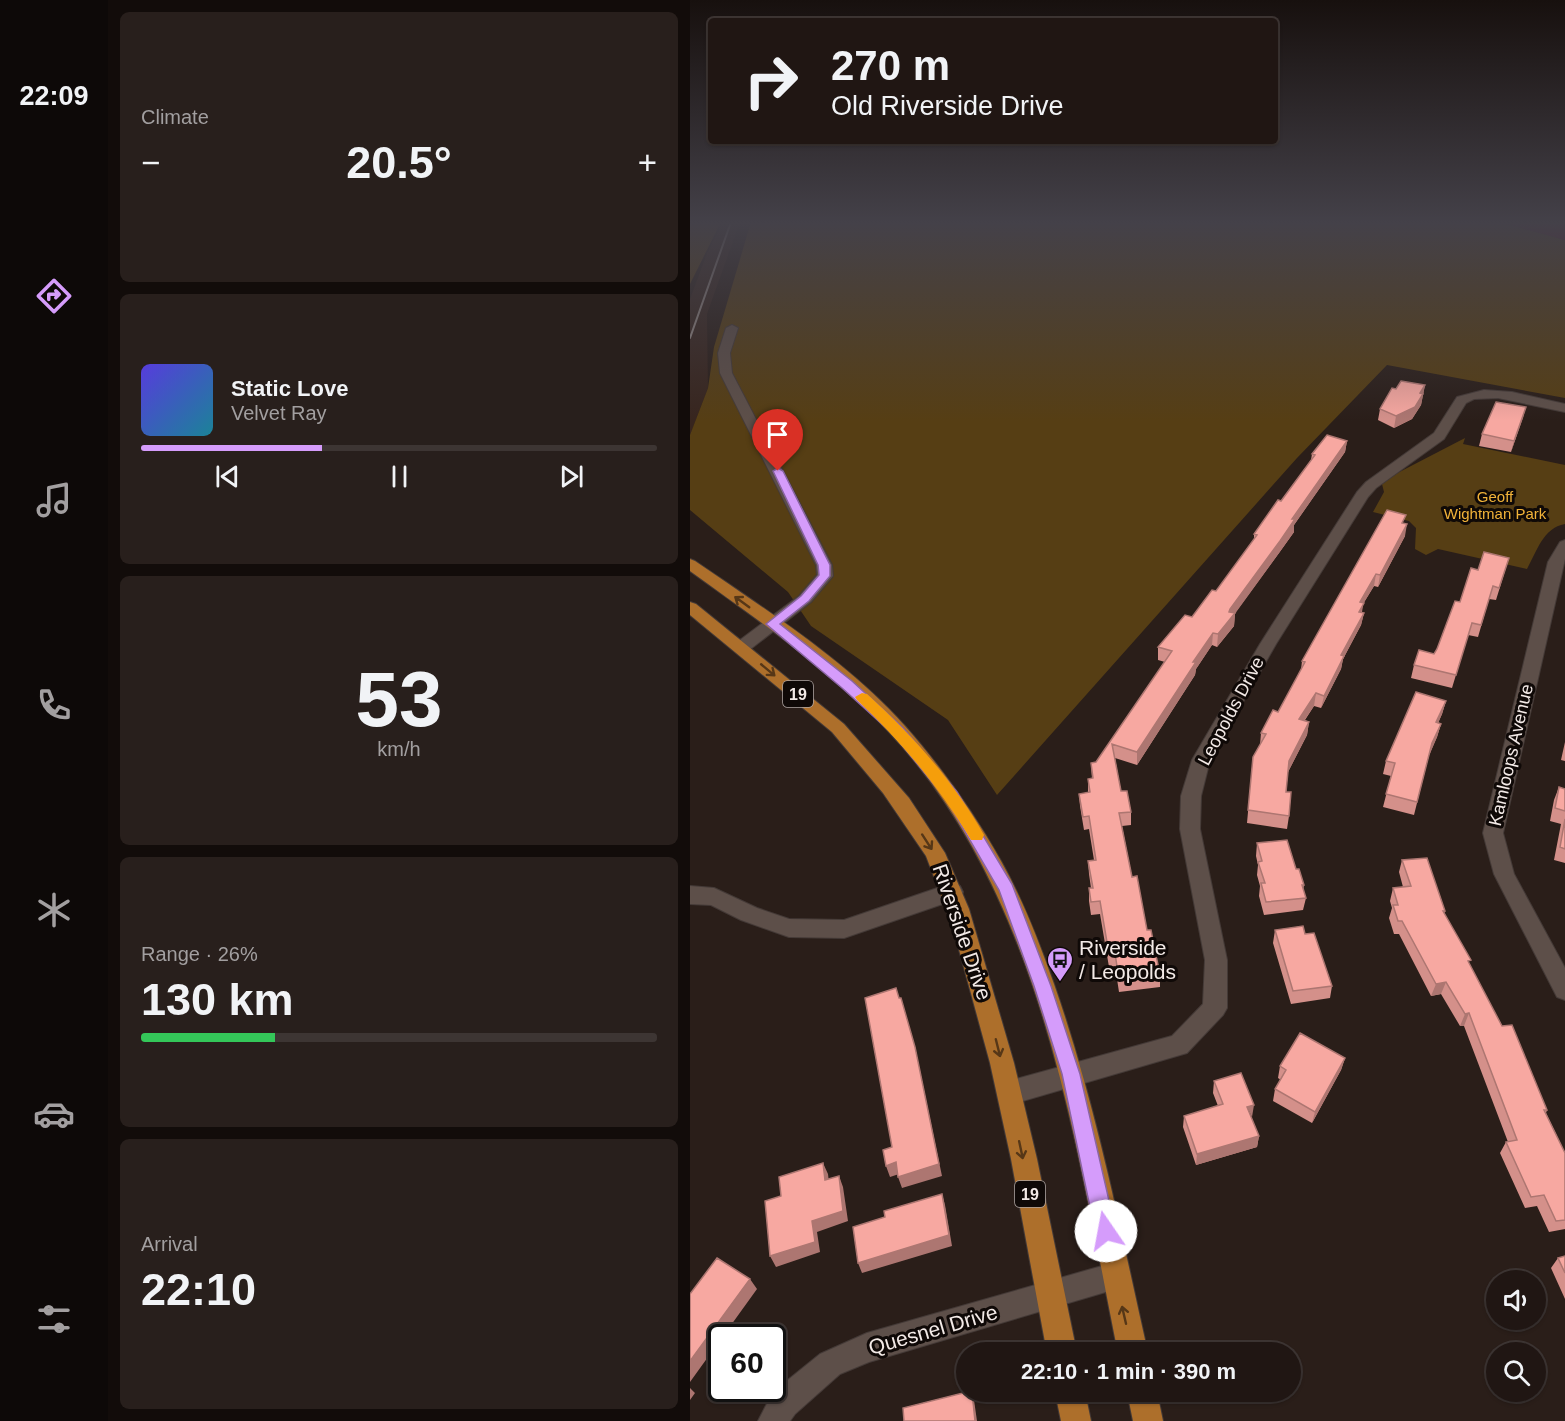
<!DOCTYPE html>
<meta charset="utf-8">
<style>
body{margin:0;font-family:Arial,sans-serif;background:#281f1c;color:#f1f3f6;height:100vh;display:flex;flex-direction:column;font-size:22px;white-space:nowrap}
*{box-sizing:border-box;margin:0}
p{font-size:20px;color:#a29fa0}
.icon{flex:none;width:33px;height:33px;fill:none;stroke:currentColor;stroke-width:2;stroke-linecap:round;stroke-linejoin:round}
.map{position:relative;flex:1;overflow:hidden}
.side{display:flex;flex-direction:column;gap:12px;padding:12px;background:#120c0a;width:582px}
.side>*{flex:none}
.hud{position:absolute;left:18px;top:18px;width:570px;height:126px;border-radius:6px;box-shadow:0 2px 4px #0004,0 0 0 2px #3d3533;background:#201613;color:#f1f3f6;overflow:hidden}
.buttons{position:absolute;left:796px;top:1270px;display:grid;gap:12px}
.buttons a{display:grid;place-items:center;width:60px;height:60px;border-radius:50%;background:#201613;box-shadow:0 2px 4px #0004,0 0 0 2px #3d3533;font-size:30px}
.speed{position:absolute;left:18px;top:1324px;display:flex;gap:12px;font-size:30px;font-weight:700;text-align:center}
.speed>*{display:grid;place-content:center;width:78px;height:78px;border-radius:50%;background:#201613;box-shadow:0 2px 4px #0004,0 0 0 2px #3d3533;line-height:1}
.speed .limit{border:3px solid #111;border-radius:9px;background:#fff;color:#111}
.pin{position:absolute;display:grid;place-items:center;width:51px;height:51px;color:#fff;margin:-62px -26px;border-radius:50% 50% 50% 0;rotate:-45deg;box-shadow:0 0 6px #0007}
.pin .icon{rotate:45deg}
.me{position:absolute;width:66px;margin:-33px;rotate:348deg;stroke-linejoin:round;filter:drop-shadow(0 0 4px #0008)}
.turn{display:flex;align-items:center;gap:21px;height:126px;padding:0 24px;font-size:27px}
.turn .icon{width:78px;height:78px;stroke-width:2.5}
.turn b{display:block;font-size:42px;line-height:51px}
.big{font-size:45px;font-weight:700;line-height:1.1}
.side .tile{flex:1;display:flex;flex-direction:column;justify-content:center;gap:9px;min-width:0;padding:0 21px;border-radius:9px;background:#281f1c}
.side .dial{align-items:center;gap:0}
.dial b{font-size:78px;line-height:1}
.song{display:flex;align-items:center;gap:18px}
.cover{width:72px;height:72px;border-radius:9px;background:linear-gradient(135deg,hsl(250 70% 55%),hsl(190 70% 35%))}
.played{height:6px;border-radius:3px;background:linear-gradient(90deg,#d59cfb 35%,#3d3533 35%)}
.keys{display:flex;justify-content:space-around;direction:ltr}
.heat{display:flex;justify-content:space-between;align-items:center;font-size:33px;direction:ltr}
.charge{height:9px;border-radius:4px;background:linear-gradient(90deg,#34c759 26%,#3d3533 0)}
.trip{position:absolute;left:266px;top:1342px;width:345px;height:60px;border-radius:30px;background:#201613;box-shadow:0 2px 4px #0004,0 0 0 2px #3d3533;font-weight:700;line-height:60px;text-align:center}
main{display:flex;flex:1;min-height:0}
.menu{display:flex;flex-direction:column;width:108px;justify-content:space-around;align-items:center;background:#0d0908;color:#a29fa0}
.menu .icon{width:42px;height:42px}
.menu .current{color:#d59cfb}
.menu b{font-size:27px;color:#f1f3f6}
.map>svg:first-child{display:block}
</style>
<main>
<nav class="menu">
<b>22:09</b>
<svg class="icon current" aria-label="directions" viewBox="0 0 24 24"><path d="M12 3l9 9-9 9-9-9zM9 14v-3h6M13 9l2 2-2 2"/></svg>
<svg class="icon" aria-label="music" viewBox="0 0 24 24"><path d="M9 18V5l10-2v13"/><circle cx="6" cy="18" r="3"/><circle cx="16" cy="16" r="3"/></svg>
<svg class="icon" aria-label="phone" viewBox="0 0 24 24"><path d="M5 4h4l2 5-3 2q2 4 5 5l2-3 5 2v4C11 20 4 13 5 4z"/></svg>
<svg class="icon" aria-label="climate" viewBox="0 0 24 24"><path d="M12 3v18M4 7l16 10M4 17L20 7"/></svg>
<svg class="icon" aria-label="car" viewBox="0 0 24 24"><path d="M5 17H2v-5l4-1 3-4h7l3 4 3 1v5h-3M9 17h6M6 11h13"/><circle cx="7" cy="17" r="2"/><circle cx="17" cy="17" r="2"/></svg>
<svg class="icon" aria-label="filters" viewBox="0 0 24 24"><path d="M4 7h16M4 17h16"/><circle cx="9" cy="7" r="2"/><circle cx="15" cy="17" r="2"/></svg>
</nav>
<section class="side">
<div class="tile"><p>Climate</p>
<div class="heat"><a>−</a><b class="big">20.5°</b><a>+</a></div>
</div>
<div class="tile">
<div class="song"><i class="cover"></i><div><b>Static Love</b><p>Velvet Ray</p></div></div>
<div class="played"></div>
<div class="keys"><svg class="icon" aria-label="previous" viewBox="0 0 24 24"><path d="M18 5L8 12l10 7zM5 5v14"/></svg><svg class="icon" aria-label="pause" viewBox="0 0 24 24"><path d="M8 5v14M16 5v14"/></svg><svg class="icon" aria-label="next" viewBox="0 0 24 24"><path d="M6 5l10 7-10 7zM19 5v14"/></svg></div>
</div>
<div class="tile dial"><b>53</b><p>km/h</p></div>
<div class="tile"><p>Range · 26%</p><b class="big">130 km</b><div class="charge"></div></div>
<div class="tile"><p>Arrival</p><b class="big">22:10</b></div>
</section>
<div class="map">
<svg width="875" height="1421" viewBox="0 0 875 1421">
<rect width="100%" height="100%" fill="#2a1e19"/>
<path fill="#37251e" d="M 33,222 L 50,222 L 17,314 L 18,388 L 0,436 L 0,299 L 17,253 Z"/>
<path fill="#563e14" d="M 0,222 L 31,222 L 0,284 Z
M 61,222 L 809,222 L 875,240 L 875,398 L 697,365 L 607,458 L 307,795 L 258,720 L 121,626 L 98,592 L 0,510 L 0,435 L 18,388 L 24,347 Z
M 775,438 L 773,444 L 875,465 L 875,524 C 853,528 847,551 837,569 L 748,549 L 736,555 L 725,549 L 726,528 L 719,521 L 683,512 L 694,492 L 692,484 L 694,480 Z"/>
<path fill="#610b2b" d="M 809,222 L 875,222 L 875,240 Z"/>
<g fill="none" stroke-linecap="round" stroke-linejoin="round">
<defs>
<path id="minor" d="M 42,325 L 48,328 L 40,353 L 42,373 L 142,565 L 143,576 L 121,602 L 58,651 L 46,651 L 44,647 L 46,643 L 109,596 L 127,575 L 126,565 L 30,373 L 28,353 L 36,328 Z
M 794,390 L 822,392 L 875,404 L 875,412 L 808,398 L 784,399 L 776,403 L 754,439 L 686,488 L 678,497 L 586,644 L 520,760 L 511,796 L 510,829 L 537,960 L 537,1008 L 533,1015 L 497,1053 L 319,1105 L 310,1101 L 307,1093 L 310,1085 L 319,1081 L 482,1036 L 513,1004 L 515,960 L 490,829 L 491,796 L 502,760 L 570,644 L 667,492 L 676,482 L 744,433 L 767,397 Z
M 875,540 L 875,559 L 813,833 L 824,874 L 875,968 L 875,1000 L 867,997 L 804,874 L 793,833 L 858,562 L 870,542 Z
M 262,883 L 270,886 L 273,892 L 270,898 L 154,938 L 99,937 L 51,920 L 21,905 L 0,904 L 0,886 L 24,888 L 67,908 L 99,919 L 154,920 Z
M 426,1262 L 436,1266 L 440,1276 L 436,1286 L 179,1362 L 150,1374 L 105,1414 L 100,1421 L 68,1421 L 83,1392 L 130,1354 L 177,1333 Z"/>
<path id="major" d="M 0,559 L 5,561 C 76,610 157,661 215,726 C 252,768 284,813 311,861 C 333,900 349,942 364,984 C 406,1104 430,1229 458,1353 L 428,1353 C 385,1142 353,895 199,732 C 141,670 69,621 0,571 Z
M 0,602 L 6,604 L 154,724 L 219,798 L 255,853 L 279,909 L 324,1063 L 347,1159 L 387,1353 L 357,1353 L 321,1159 L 300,1063 L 262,924 L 236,856 L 193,793 L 142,732 L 0,615 Z
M 365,1392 L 395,1392 L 401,1421 L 371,1421 Z
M 437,1392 L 467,1392 L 473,1421 L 443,1421 Z"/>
</defs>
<use href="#minor" stroke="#443a37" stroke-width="2"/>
<use href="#major" stroke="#443a37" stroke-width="2"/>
<use href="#minor" fill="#5d4f49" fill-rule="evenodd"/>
<use href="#major" fill="#ad6f2b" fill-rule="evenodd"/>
<path stroke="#968c88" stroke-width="2" d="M 0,338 L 41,222"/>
</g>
<path fill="#d4908a" d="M 735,385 L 731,405 L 722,419 L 704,428 L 688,420 L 690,409 L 706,389 Z
M 836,407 L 821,452 L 789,446 L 792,434 Z
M 657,441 L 655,452 L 604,525 L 604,532 L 589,553 L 545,613 L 544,626 L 527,647 L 522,645 L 506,669 L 505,675 L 447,765 L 425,758 L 431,791 L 441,812 L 441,825 L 432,826 L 442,877 L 470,975 L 470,987 L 429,992 L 425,966 L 419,967 L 410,914 L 401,915 L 399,901 L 399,888 L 401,888 L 399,874 L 398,861 L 404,860 L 399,829 L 394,830 L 390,806 L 389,794 L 398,793 L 398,779 L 402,779 L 401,763 L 406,762 L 475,662 L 468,660 L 468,647 L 502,617 L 526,591 L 564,540 L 564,534 L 591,501 L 621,460 L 622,454 Z
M 714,523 L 715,536 L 688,587 L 684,586 L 673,604 L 672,612 L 674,613 L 671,625 L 653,659 L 651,669 L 631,708 L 624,706 L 615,720 L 619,722 L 617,735 L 598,772 L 596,792 L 599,816 L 597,829 L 557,823 L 563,757 L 570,745 L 571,733 L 588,712 L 611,670 L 612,661 Z
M 819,558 L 806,600 L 799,599 L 788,637 L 778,635 L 762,688 L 721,678 L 724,665 L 744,654 L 747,649 L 770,602 L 788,570 Z
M 756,701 L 752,714 L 748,723 L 751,724 L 747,737 L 739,755 L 724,815 L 693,807 L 701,776 L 693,774 L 696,761 Z
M 875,742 L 875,761 L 871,760 Z
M 869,787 L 875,789 L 875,863 L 864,860 L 871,824 L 860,821 L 864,800 Z
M 567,843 L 606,869 L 614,885 L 613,890 L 616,898 L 613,910 L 574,915 L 569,896 L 570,886 L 567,875 L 568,865 L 566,856 Z
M 712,860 L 755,911 L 754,914 L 779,964 L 857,1110 L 856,1113 L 875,1153 L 875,1229 L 859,1232 L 847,1206 L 835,1208 L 810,1153 L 816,1142 L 818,1142 L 774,1026 L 770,1026 L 751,994 L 741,996 L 709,934 L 704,934 L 699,918 L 702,908 L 700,901 L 703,888 L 713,887 L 709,872 Z
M 585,930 L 615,934 L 642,986 L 640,998 L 601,1004 L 583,943 Z
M 655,1058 L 651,1070 L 622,1123 L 583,1101 L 585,1089 L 591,1080 L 588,1078 L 590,1066 Z
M 524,1081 L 561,1117 L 569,1136 L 567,1147 L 506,1165 L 493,1127 L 494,1116 L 528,1106 L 523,1093 Z
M 875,1256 L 875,1299 L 861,1268 L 868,1258 Z"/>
<path fill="#ad7671" d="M 735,385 L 731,405 L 722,419 L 704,428 L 706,416 L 730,393 Z
M 836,407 L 833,418 L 821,452 L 824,441 Z
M 657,441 L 655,452 L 604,525 L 604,532 L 589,553 L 539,622 L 545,613 L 544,626 L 527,647 L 528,634 L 540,609 Z
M 717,524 L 715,536 L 688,587 L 690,575 Z
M 686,574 L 684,586 L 673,604 L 671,615 L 667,624 L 670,602 Z
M 674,613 L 671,625 L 653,659 L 651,669 L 631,708 L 634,696 L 651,655 Z
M 523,633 L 522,645 L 506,669 L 505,675 L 447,765 L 447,752 L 503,662 Z
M 626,693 L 624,706 L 607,731 L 609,719 Z
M 756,701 L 752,714 L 743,735 L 746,722 Z
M 619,722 L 617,735 L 597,774 L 599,761 Z
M 751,724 L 747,737 L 739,756 L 742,743 Z
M 756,982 L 751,994 L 741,996 L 746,984 Z
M 779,1013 L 774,1026 L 770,1026 L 775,1014 Z
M 225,1047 L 252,1176 L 212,1188 L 208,1177 Z
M 655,1058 L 651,1070 L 622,1123 L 625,1112 Z
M 564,1105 L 562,1117 L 557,1107 Z
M 569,1136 L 567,1147 L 506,1165 L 507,1154 Z
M 206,1162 L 209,1174 L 200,1177 L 196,1166 Z
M 133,1163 L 138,1174 L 140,1191 L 135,1180 Z
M 149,1176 L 153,1187 L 158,1221 L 127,1232 L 130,1252 L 86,1267 L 80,1256 L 122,1221 Z
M 252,1194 L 255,1205 L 262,1246 L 172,1273 L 168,1263 Z
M 60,1279 L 67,1289 L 0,1382 L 0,1361 Z
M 0,1388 L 5,1393 L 0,1400 Z
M 282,1392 L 284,1400 L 287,1421 L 285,1421 Z"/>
<path fill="#f7a8a1" stroke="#ad7671" stroke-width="1.5" d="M 711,381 L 735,385 L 730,393 L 733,394 L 725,407 L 706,416 L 690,409 L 702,388 L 706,389 Z
M 806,402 L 836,407 L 824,441 L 792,434 Z
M 637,435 L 657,441 L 602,519 L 605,519 L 590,541 L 540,609 L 539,612 L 545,613 L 528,634 L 523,633 L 503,662 L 506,662 L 447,752 L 422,744 L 431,791 L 437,791 L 441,812 L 429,813 L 442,877 L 447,876 L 457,930 L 461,930 L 470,975 L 429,980 L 425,953 L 419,954 L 410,901 L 401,902 L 399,888 L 403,888 L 398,861 L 406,860 L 399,816 L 393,817 L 389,794 L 400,792 L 398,779 L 403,778 L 401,763 L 406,762 L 482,651 L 468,647 L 495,615 L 502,617 L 522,590 L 526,591 L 567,535 L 564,534 L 588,500 L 591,501 L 625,455 L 622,454 Z
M 697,510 L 716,515 L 712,523 L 717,524 L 690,575 L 686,574 L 670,602 L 674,603 L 669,612 L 674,613 L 651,655 L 654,656 L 634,696 L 626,693 L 609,719 L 619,722 L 599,761 L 596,792 L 601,792 L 599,816 L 558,810 L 563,757 L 576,734 L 571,733 L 583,710 L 588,712 L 615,662 L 612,661 Z
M 794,552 L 819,558 L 809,588 L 803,586 L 791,625 L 782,623 L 766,675 L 724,665 L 729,650 L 744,654 L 747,649 L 765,601 L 770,602 L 781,568 L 788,570 Z
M 726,692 L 756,701 L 746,722 L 751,724 L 742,743 L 727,802 L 696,794 L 705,763 L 696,761 Z
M 869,787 L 875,789 L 875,811 L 865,808 Z
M 875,819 L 875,849 L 870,847 Z
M 597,840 L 606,869 L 609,869 L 614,885 L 612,885 L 616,898 L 576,902 L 571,883 L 575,883 L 568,862 L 572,861 L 567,843 Z
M 737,858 L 755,911 L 753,911 L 781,960 L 778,961 L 812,1026 L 822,1025 L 857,1110 L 854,1110 L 875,1153 L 875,1220 L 866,1221 L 854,1195 L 841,1197 L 816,1142 L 827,1140 L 779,1013 L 775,1014 L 756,982 L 746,984 L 712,921 L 708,921 L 703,905 L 708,905 L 703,888 L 721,886 L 712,860 Z
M 613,926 L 615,934 L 624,933 L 642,986 L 603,991 L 585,930 Z
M 206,988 L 209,998 L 211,998 L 225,1047 L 249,1164 L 208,1177 L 206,1162 L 196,1166 L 193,1150 L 202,1147 L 175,998 Z
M 610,1033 L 655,1058 L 625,1112 L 585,1089 L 596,1070 L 590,1066 Z
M 551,1073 L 564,1105 L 557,1107 L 569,1136 L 507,1154 L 494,1116 L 533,1104 L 524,1081 Z
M 133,1163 L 135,1180 L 149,1176 L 153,1211 L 122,1221 L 125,1242 L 80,1256 L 75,1201 L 91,1196 L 89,1177 Z
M 252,1194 L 259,1235 L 168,1263 L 163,1227 L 195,1217 L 194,1211 Z
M 875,1256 L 875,1273 L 868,1258 Z
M 27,1258 L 60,1279 L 0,1361 L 0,1294 Z
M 277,1392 L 282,1392 L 285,1421 L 214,1421 L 213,1408 Z"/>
<defs><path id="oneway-shaft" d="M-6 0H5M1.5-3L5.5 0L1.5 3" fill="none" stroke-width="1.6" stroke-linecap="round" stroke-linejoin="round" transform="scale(1.5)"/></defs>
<g stroke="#563717">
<use href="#oneway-shaft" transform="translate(52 602) rotate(-144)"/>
<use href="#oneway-shaft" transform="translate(78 670) rotate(40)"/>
<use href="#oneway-shaft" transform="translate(237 842) rotate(57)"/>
<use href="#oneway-shaft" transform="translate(308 1048) rotate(76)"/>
<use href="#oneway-shaft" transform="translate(331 1150) rotate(78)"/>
<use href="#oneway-shaft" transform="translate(434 1315) rotate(-103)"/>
</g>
<linearGradient id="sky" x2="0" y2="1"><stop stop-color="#17100e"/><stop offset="0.53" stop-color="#444149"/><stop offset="1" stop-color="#444149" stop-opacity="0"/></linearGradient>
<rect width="875" height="421" fill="url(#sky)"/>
<path fill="#d59cfb" stroke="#8a65a3" stroke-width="1.5" d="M 88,468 L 93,471 L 140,565 L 140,576 L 119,601 L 90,624 L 162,681 L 213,728 L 267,792 L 322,884 L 361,986 L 390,1074 L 426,1231 L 423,1239 L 416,1242 L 408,1239 L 405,1231 L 372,1074 L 344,986 L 309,890 L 256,799 L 203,734 L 152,688 L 76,624 L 111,596 L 129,575 L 128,565 L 83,471 Z"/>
<path fill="#f59e0b" d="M 172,693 L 177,694 C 222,735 264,781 294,835 L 292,840 L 281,840 C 249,787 212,742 167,700 L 165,697 Z"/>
<defs>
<symbol id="bus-pin" viewBox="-11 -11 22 30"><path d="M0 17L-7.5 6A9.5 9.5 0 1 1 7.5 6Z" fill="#d59cfb" stroke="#0f0907"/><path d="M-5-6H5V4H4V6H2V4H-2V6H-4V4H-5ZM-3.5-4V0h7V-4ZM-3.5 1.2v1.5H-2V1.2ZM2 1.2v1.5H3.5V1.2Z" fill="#111"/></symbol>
</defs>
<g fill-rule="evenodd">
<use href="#bus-pin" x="355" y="945" width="30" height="40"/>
</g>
<g text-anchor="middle" stroke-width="6" stroke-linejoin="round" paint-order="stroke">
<g font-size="15" fill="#f2b339" stroke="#0f0907">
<text x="805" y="502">Geoff<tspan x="805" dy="17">Wightman Park</tspan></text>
</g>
<g fill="#0f0907" stroke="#afa6a4" stroke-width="1.5">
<rect x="93" y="681" width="30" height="26" rx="4.5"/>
<rect x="325" y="1181" width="30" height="26" rx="4.5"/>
</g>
<g font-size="16" font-weight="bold" fill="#f3eae7">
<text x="108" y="700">19</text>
<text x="340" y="1200">19</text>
</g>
<g font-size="18" fill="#f3eae7" stroke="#0f0907">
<text transform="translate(541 711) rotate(-62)" y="6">Leopolds Drive</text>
<text transform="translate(821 755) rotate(-77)" y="6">Kamloops Avenue</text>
</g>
<g font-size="21" fill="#f3eae7" stroke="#0f0907">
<text transform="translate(272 932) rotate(71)" y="7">Riverside Drive</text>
<text transform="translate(243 1330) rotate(-16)" y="7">Quesnel Drive</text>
</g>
<g font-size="21" fill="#f3eae7" stroke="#0f0907" text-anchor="start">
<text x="389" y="955">Riverside<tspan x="389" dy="24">/ Leopolds</tspan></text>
</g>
</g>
</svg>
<div class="buttons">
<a><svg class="icon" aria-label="sound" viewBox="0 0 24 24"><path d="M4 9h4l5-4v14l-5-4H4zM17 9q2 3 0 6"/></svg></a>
<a><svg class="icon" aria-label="search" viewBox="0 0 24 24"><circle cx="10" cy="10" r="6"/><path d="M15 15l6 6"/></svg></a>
</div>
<div class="speed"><div class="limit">60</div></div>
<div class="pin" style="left:88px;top:471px;background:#d93025"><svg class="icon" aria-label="arrive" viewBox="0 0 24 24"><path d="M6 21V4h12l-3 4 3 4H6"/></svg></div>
<svg class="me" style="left:416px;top:1231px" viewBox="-20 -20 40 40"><circle r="19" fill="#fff"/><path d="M0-13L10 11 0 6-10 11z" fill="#d59cfb"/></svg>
<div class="trip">22:10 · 1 min · 390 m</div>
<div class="hud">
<div class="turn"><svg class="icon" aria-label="right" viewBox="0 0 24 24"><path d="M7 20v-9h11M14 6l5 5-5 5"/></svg><div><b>270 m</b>Old Riverside Drive</div></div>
</div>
</div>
</main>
